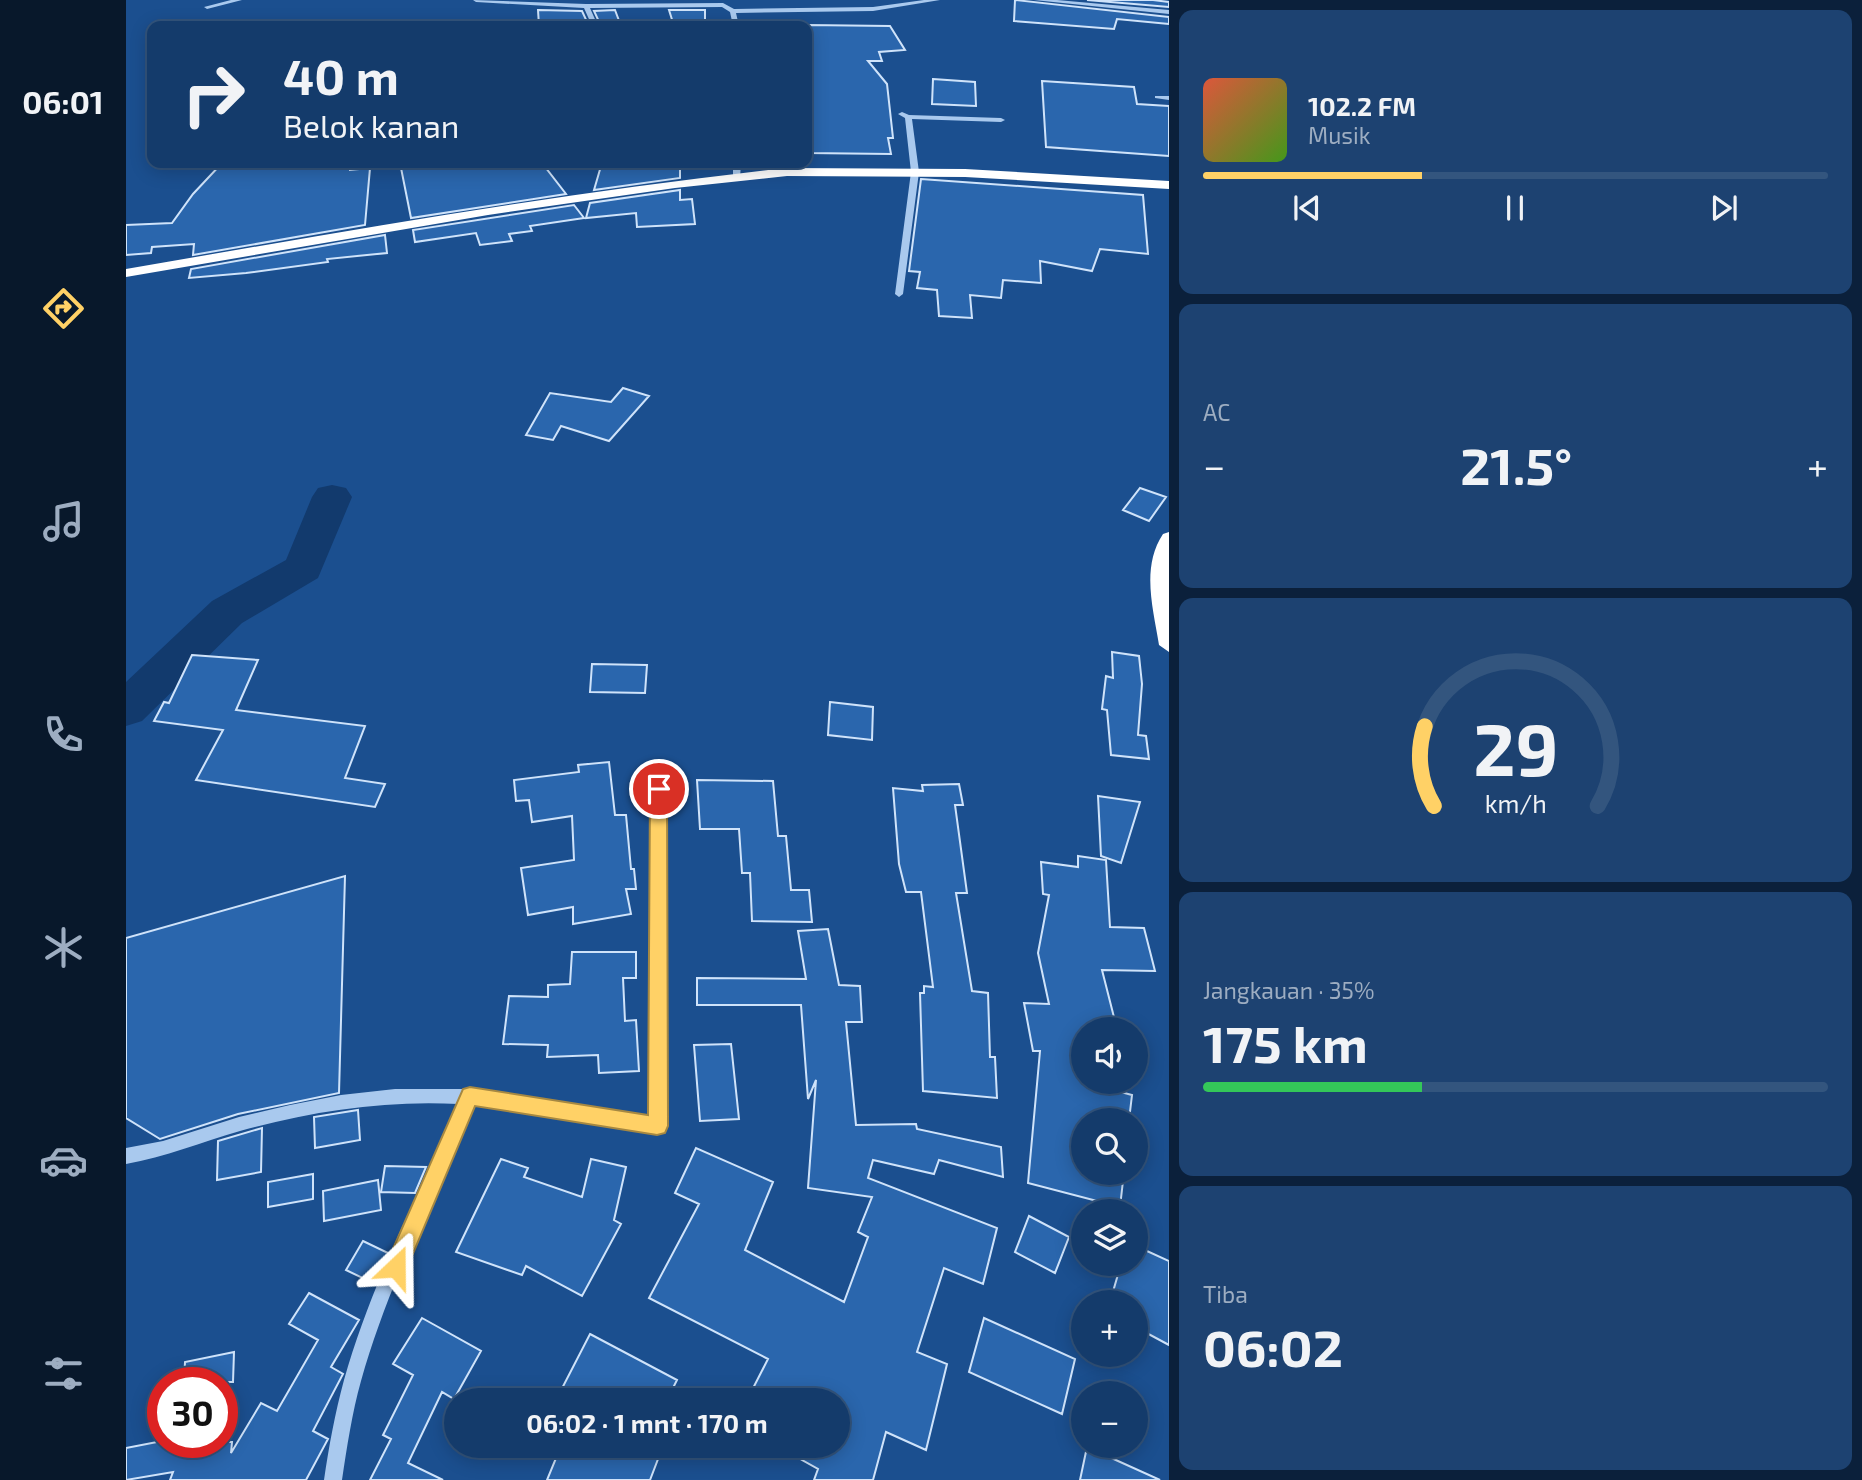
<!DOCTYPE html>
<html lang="id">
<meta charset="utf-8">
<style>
body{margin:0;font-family:"Exo 2",sans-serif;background:#1d4271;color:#f1f3f6;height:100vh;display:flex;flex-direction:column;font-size:26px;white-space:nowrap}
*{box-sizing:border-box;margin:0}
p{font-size:23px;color:#9dadc1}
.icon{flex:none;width:38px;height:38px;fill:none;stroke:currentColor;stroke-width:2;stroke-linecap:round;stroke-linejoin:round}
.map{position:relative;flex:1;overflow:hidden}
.drawer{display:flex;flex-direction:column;gap:10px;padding:10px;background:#0b203b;width:693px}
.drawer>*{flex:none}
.hud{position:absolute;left:21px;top:21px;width:665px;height:147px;border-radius:14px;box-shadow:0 4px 18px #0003,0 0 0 2px #33557e;background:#143b6b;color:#f1f3f6;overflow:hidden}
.buttons{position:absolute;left:945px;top:1017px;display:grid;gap:14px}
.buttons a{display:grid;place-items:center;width:77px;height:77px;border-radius:50%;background:#143b6b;box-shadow:0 4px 18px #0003,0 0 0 2px #33557e;font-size:35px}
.speed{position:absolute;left:21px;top:1367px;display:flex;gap:14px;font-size:35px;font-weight:700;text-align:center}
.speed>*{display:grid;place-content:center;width:91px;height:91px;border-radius:50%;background:#143b6b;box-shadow:0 4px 18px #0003,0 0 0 2px #33557e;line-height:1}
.speed .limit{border:10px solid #d22;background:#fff;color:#111}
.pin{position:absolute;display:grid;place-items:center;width:60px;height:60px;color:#fff;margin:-30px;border:4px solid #fff;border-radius:50%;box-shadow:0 2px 7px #0007}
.me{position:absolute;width:77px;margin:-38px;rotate:23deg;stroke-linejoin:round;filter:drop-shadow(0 0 5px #0008)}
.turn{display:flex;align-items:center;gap:24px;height:147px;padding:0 21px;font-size:32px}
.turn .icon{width:91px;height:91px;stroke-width:2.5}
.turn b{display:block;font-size:49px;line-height:60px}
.big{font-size:52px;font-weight:700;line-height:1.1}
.drawer .tile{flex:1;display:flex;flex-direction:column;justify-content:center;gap:10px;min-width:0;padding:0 24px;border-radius:14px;background:#1d4271}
.drawer .dial{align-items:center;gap:0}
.dial svg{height:182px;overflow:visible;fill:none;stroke:#33557e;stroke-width:7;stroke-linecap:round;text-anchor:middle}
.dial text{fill:#f1f3f6;stroke:none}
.song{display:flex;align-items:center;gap:21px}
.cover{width:84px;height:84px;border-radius:10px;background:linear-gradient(135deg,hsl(10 70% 55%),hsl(100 70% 35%))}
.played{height:7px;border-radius:4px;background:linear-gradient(90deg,#ffd166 35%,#33557e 35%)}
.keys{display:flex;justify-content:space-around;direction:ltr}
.heat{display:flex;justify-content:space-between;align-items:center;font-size:38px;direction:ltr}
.charge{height:10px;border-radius:5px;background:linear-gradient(90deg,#34c759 35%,#33557e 0)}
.trip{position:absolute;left:318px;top:1388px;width:406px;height:70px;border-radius:35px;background:#143b6b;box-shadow:0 4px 18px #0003,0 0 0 2px #33557e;font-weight:700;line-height:70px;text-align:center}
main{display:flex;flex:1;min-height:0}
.menu{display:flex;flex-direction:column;width:126px;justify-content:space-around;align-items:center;background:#08182b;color:#9dadc1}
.menu .icon{width:49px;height:49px}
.menu .on{color:#ffd166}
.menu b{font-size:32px;color:#f1f3f6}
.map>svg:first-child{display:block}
</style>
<main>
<nav class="menu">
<b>06:01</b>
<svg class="icon on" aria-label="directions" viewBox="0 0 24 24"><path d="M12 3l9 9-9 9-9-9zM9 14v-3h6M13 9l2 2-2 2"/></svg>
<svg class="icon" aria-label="music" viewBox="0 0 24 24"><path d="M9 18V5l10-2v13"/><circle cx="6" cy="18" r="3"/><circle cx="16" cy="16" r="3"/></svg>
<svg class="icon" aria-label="phone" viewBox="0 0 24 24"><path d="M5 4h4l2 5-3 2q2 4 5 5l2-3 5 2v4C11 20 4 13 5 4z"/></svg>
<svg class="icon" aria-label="climate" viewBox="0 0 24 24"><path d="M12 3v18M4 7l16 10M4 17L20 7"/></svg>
<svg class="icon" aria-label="car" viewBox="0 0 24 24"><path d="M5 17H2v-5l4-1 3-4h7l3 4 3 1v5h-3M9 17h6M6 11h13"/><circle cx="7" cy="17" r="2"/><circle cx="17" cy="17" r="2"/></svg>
<svg class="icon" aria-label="filters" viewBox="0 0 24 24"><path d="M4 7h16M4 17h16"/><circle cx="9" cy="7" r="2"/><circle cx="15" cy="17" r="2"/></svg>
</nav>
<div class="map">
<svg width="1043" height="1480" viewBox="0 0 1043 1480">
<rect width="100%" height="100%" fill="#1b4f8f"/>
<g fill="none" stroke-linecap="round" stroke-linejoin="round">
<path fill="#123a6d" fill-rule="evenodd" d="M 206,485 L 220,488 L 226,497 L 192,578 L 116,623 L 16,721 L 0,726 L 0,682 L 86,601 L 160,560 L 186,497 L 192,488 Z"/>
</g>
<path fill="#2a66ad" stroke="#cfe3fa" stroke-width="2" d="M 889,0 L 1043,17 L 1043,24 L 991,19 L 988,29 L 888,21 Z
M 961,0 L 1027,0 L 1043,2 L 1043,7 Z
M 412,10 L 456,11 L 463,26 L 413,26 Z
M 489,10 L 495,26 L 475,26 L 468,11 Z
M 543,10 L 579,10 L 579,26 L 548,26 Z
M 681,25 L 764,26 L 779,50 L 753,52 L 756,61 L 742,61 L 761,84 L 767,138 L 762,138 L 765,154 L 681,153 Z
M 807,79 L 849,82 L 850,106 L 806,104 Z
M 916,81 L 1008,87 L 1011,104 L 1043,106 L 1043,156 L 920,147 Z
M 96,163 L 156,166 L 157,163 L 224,163 L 224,170 L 244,168 L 239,225 L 67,255 L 68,244 L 26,247 L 25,253 L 0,255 L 0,225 L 46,223 L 67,194 Z
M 394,163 L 416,163 L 440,194 L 285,218 L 275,168 L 312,165 L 313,168 L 335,168 L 366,164 L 368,167 Z
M 501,163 L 554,163 L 554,178 L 468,190 L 475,166 L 501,167 Z
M 795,179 L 1017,195 L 1022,254 L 974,249 L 966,271 L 914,261 L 915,283 L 877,280 L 875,298 L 844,295 L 846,318 L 813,316 L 811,290 L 791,288 L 794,272 L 783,271 Z
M 554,190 L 554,200 L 566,199 L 569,224 L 511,227 L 510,213 L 460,218 L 464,203 Z
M 448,205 L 458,218 L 404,226 L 406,231 L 383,234 L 386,241 L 354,245 L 350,233 L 289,242 L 287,230 Z
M 259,235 L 261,253 L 201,259 L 202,262 L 120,273 L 63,278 L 65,269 Z
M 497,388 L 523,396 L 483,441 L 435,426 L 427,440 L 400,435 L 424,393 L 485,402 Z
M 1014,488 L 1040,497 L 1023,521 L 997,510 Z
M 986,652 L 1013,656 L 1016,684 L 1012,735 L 1020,736 L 1023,759 L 985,755 L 981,710 L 976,709 L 980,676 L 987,678 Z
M 66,655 L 132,660 L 110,710 L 239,726 L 219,778 L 259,784 L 249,807 L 70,780 L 97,730 L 28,721 L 38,702 L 43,703 Z
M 466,664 L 521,665 L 519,693 L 464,692 Z
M 704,702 L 747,707 L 746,740 L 702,735 Z
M 483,762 L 489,815 L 500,815 L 505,869 L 508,869 L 510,889 L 500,889 L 505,914 L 447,924 L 447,907 L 402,915 L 395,868 L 448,860 L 446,816 L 406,822 L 403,800 L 390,801 L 388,780 L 453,772 L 452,765 Z
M 571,780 L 647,781 L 652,836 L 660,836 L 665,890 L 683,890 L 686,922 L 626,921 L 624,873 L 616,873 L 613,829 L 574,829 Z
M 833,784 L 837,805 L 829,805 L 841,893 L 830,893 L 846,991 L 862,993 L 864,1057 L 869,1057 L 871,1098 L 797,1091 L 794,993 L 798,993 L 798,986 L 807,987 L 795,892 L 780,892 L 773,864 L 767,788 L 797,791 L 796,785 Z
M 972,796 L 1014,802 L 995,863 L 975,856 Z
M 952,856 L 980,860 L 984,927 L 1018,928 L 1029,971 L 976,970 L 991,1029 L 957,1029 L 957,1082 L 1006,1095 L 1003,1120 L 957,1120 L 957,1172 L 998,1172 L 994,1207 L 902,1183 L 914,1051 L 907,1051 L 898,1003 L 923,1004 L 912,953 L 923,895 L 917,894 L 915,862 L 952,867 Z
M 219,876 L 213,1093 L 112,1114 L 34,1139 L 0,1118 L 0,938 Z
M 702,929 L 713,985 L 734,986 L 736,1022 L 720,1022 L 730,1125 L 790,1124 L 791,1129 L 875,1147 L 877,1177 L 813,1160 L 808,1174 L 747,1160 L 742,1178 L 871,1228 L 857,1284 L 818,1268 L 791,1352 L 821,1364 L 800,1450 L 760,1432 L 747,1480 L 688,1480 L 692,1469 L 651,1446 L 712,1446 L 712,1400 L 621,1400 L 642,1359 L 523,1298 L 573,1204 L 549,1193 L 570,1148 L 647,1182 L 619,1250 L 718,1302 L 742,1237 L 732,1232 L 746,1197 L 682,1188 L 690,1080 L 682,1099 L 675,1005 L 571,1005 L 571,978 L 680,979 L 672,931 Z
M 446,952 L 510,952 L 510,978 L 497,978 L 499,1021 L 510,1020 L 513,1071 L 473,1073 L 472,1055 L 421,1057 L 422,1045 L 377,1044 L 383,996 L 422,997 L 422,985 L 444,984 Z
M 605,1044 L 613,1119 L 574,1121 L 568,1045 Z
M 232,1110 L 234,1140 L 189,1148 L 188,1117 Z
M 136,1128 L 135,1172 L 91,1180 L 92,1141 Z
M 375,1159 L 402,1168 L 398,1177 L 456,1197 L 465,1159 L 500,1167 L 488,1220 L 495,1224 L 456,1296 L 400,1266 L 396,1275 L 330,1252 Z
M 259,1166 L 300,1167 L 289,1193 L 255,1192 Z
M 187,1174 L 187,1199 L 142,1207 L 142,1182 Z
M 252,1180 L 255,1210 L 198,1221 L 197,1191 Z
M 903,1216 L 943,1237 L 929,1273 L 889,1252 Z
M 237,1241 L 262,1253 L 249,1284 L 220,1270 Z
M 1010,1246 L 1043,1261 L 1043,1345 L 1015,1330 L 1017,1325 L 1010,1321 L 1010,1302 L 984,1302 L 995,1264 L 1010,1264 Z
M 183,1293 L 233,1320 L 205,1367 L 217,1374 L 187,1431 L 202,1439 L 180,1480 L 44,1480 L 47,1472 L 0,1480 L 0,1448 L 31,1442 L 106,1442 L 105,1453 L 135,1403 L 151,1411 L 192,1340 L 163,1324 Z
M 296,1318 L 355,1351 L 328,1399 L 316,1392 L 282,1463 L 317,1480 L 244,1480 L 265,1439 L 257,1435 L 287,1375 L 267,1364 Z
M 858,1318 L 949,1359 L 936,1414 L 843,1372 Z
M 464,1334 L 551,1380 L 541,1400 L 430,1400 Z
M 108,1352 L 107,1382 L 58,1382 L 59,1362 Z
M 435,1446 L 537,1446 L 524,1480 L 421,1480 Z
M 961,1447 L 1034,1480 L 954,1480 Z"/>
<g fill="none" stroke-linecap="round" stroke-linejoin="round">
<path fill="#a9c9ee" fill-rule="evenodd" d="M 105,0 L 116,0 L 81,9 L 78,7 Z
M 347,0 L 460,4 L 597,3 L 608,9 L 747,7 L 798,0 L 814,0 L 747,11 L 610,13 L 613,26 L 607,26 L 604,12 L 596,7 L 464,8 L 472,26 L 466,26 L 458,8 L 350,2 Z
M 908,0 L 931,0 L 1043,10 L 1043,14 Z
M 1029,96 L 1043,96 L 1043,100 L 1029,98 Z
M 776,112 L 783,115 L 875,118 L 879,120 L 875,122 L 786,119 L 793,172 L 777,294 L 773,297 L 769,294 L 785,172 L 779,118 L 772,114 Z
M 607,163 L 615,163 L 614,178 L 607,176 Z
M 533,785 L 537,787 L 539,790 L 539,1126 L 536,1131 L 531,1133 L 419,1114 L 348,1105 C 308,1195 262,1285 235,1381 C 226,1413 221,1447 216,1480 L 198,1480 C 203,1446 209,1413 218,1380 C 245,1284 292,1195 333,1104 C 259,1100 186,1111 114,1131 C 76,1142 39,1157 0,1164 L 0,1148 L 37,1141 L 113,1117 L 164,1105 L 215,1095 L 269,1089 L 344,1089 L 523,1117 L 527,790 L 529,787 Z"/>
<path fill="#fff" fill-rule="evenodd" d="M 661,168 L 839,169 L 1043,181 L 1043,189 L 839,177 L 661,176 L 549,188 L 362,215 L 0,277 L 0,269 C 220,231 439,192 661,168 Z
M 1043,532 L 1043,652 L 1033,645 C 1027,608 1015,567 1037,534 Z"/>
</g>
<path fill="#ffd166" stroke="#a68842" stroke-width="2" d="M 533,783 L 541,789 L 542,1126 L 539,1133 L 531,1135 L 349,1106 L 278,1275 L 270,1278 L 262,1275 L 259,1267 L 337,1089 L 344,1087 L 522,1115 L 524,789 Z"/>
</svg>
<div class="buttons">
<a><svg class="icon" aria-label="sound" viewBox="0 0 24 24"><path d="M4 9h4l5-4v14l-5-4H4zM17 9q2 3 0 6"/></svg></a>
<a><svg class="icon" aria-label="search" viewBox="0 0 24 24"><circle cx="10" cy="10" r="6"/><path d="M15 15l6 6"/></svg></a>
<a><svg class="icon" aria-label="layers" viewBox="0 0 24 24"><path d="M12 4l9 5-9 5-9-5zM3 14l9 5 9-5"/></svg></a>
<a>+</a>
<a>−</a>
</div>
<div class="speed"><div class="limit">30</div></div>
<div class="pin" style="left:533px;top:789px;background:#d93025"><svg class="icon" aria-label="arrive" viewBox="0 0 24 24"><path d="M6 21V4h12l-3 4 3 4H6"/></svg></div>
<svg class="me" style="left:270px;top:1267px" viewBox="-20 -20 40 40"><path d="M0-17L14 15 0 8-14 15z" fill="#ffd166" stroke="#fff" stroke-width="4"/></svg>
<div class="trip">06:02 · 1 mnt · 170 m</div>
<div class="hud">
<div class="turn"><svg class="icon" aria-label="right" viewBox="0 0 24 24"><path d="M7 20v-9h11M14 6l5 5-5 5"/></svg><div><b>40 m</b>Belok kanan</div></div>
</div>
</div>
<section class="drawer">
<div class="tile">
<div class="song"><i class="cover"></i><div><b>102.2 FM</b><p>Musik</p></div></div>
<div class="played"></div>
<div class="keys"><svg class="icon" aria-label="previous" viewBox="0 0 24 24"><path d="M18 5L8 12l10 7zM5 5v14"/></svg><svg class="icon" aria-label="pause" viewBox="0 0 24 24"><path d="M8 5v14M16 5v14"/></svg><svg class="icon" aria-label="next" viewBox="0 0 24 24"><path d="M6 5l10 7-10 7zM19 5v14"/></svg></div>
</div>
<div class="tile"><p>AC</p>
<div class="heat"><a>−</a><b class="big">21.5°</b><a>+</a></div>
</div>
<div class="tile dial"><svg viewBox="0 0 100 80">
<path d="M14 69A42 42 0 1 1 86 69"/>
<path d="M14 69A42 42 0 0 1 10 34" stroke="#ffd166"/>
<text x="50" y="56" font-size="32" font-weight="700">29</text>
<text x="50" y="72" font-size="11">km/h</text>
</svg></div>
<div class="tile"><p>Jangkauan · 35%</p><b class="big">175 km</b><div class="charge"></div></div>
<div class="tile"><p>Tiba</p><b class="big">06:02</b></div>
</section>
</main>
